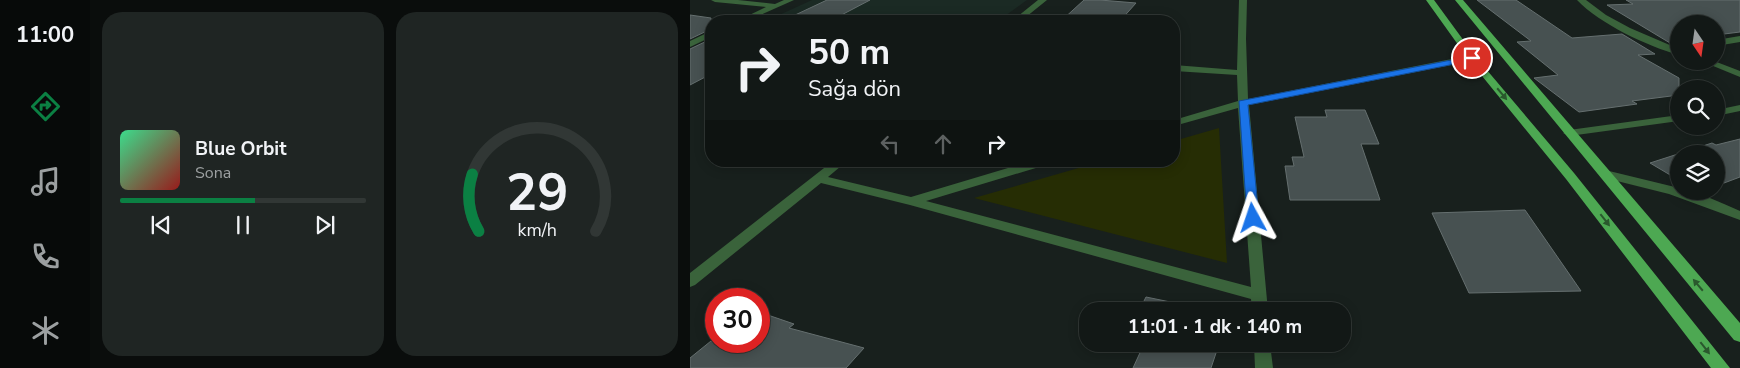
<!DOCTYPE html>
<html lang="tr">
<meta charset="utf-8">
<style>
body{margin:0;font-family:"Nunito Sans",sans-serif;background:#1f2523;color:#f1f3f6;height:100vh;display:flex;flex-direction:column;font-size:19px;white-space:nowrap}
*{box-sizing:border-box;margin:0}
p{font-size:16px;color:#9ca0a1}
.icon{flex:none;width:28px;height:28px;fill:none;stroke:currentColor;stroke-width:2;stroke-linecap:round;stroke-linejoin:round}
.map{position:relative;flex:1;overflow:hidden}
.sheet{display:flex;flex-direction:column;gap:12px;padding:12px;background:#0a0d0c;width:600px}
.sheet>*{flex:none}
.guide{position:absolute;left:15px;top:15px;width:475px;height:152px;border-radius:20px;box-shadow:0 2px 12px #0003,0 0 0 1px #313735;background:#121816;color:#f1f3f6;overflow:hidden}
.needle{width:32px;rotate:167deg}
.buttons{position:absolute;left:980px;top:15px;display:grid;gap:10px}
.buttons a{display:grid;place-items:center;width:55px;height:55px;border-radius:50%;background:#121816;box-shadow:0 2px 12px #0003,0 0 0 1px #313735;font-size:25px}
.speed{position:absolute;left:15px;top:288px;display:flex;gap:10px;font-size:25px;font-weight:700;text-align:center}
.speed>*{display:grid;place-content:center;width:65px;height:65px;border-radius:50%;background:#121816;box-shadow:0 2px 12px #0003,0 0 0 1px #313735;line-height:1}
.speed .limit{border:8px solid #d22;background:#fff;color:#111}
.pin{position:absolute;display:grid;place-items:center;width:42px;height:42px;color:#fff;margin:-21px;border:2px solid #fff;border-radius:50%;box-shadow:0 1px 5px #0007}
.me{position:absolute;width:55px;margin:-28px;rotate:355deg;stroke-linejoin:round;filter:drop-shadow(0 0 4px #0008)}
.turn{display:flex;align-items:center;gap:18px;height:105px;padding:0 20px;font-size:22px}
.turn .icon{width:65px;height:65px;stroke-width:2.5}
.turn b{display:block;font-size:35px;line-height:42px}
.lanes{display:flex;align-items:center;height:48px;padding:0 20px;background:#0003;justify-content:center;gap:25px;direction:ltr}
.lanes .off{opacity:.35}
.sheet .widget{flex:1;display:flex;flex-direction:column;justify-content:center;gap:8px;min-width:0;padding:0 18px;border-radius:20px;background:#1f2523}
.sheet .dial{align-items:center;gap:0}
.dial svg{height:130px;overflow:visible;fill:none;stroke:#313735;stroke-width:7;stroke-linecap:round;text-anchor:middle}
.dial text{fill:#f1f3f6;stroke:none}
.song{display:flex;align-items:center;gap:15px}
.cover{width:60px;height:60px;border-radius:8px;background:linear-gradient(135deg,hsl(150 70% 55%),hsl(0 70% 35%))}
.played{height:5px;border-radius:2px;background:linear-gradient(90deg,#0b8043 55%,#313735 55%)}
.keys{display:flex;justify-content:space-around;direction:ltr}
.sheet .tiles{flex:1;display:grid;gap:12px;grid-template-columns:repeat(2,1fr)}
.trip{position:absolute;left:389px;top:302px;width:272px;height:50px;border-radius:20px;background:#121816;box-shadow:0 2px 12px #0003,0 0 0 1px #313735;font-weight:700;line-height:50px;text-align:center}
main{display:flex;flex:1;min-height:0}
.tabs{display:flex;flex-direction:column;width:90px;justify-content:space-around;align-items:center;background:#070a09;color:#9ca0a1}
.tabs .icon{width:35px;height:35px}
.tabs .on{color:#0b8043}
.tabs b{font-size:22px;color:#f1f3f6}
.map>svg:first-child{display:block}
</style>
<main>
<nav class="tabs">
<b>11:00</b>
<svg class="icon on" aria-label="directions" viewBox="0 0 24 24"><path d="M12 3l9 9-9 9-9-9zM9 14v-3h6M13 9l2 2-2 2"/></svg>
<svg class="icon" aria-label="music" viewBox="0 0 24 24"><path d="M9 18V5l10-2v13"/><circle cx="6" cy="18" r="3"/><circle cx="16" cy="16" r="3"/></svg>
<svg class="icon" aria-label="phone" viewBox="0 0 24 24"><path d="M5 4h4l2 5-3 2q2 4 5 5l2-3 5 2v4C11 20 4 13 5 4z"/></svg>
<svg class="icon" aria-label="climate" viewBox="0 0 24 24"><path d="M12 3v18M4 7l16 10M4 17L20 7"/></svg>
</nav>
<section class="sheet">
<div class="tiles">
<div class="widget">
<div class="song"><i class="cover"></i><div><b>Blue Orbit</b><p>Sona</p></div></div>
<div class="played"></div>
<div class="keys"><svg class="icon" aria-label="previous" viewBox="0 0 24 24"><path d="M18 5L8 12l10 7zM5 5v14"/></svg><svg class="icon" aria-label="pause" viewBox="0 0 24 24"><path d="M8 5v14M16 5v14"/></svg><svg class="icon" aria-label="next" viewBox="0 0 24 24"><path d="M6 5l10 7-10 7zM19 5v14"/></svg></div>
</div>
<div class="widget dial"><svg viewBox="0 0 100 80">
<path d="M14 69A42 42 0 1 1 86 69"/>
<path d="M14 69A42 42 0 0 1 10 34" stroke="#0b8043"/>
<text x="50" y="56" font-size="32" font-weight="700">29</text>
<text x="50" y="72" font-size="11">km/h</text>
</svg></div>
</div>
</section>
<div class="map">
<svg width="1050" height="368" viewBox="0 0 1050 368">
<rect width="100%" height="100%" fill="#18201d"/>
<path fill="#1b2a24" d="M 122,0 L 337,0 L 308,21 L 76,21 Z"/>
<path fill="#262d04" d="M 529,128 L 537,263 L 284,198 L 413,161 L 484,161 L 484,141 Z"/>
<path fill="#475151" stroke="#656f6f" d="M 137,0 L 180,0 L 140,21 L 103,16 Z
M 394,0 L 410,0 L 446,3 L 430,21 L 371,21 Z
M 787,0 L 826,0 L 882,38 L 932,34 L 965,54 L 948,55 L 989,78 L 989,95 L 942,101 L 947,104 L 889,112 L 844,78 L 868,75 L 827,42 L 841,41 Z
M 936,0 L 1050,0 L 1050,32 L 1026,35 L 1026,24 L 989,24 L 989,41 L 980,43 L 917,5 L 943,4 Z
M 0,15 L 21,18 L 21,29 L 0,39 Z
M 21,39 L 21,74 L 0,85 L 0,49 Z
M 635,110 L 675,110 L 689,144 L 671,144 L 690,200 L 600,200 L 595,166 L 604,166 L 602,157 L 614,157 L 605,117 L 637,117 Z
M 1050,139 L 1050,177 L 1026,186 L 1026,154 L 989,154 L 989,179 L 987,179 L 960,163 L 1022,143 L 1026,145 Z
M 835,210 L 891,291 L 779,293 L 742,213 Z
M 456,297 L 524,311 L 449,311 Z
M 69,312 L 104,324 L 99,328 L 174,348 L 156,368 L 0,368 L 0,358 L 21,341 L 69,341 Z
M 454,344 L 529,344 L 521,368 L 443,368 Z"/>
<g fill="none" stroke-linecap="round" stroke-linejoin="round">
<path fill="#3a633b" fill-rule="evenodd" d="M 21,0 L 48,0 L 85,4 L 94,0 L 104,0 L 57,21 L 47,21 L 76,7 L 25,2 Z
M 348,0 L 357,0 L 331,21 L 322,21 Z
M 549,0 L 557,0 L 556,39 L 558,99 L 782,55 L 787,58 L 782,61 L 559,105 L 578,311 L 562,311 L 561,299 L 220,205 L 131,183 L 5,285 L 0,287 L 0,273 L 143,161 L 157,161 L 138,177 L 221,197 L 341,161 L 361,161 L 359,164 L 236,201 L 561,287 L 548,108 L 484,126 L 484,120 L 548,101 L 547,75 L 484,71 L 484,65 L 547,70 Z
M 887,0 L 896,0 L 916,15 L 940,28 L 989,49 L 989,55 C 957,46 910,24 887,0 Z
M 21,31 L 21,37 L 0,47 L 0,41 Z
M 1050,36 L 1050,42 L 1026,46 L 1026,40 Z
M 1011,61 L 1024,61 L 1050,71 L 1050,77 Z
M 1050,105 L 1050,111 L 1026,116 L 1026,110 Z
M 989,115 L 989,121 L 879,136 L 873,133 L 879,130 Z
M 915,170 L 989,188 L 989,191 C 1009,191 1031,203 1050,211 L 1050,220 L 979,194 L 911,177 L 909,174 Z
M 564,344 L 580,344 L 583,368 L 565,368 Z"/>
<path fill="#4da852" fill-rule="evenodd" d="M 736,0 L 744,0 L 785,56 L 884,173 L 1040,368 L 1021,368 L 876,179 L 779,60 Z
M 765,0 L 773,0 L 1050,323 L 1050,342 L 1044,340 Z"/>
</g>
<defs><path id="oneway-solid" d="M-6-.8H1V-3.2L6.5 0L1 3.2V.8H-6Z" transform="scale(1.25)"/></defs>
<g fill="#2a582d">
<use href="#oneway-solid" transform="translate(812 94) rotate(50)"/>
<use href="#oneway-solid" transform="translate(915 220) rotate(52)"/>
<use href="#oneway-solid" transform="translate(1008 285) rotate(-130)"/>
<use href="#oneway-solid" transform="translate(1015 348) rotate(52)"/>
</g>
<path fill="#1a73e8" stroke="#114b97" d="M 782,56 L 786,58 L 785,60 L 558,105 L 569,218 L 563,222 L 559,221 L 557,218 L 549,101 Z"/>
</svg>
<div class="buttons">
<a><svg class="needle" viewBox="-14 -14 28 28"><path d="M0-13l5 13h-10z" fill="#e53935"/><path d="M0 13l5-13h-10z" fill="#9ca0a1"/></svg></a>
<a><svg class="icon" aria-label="search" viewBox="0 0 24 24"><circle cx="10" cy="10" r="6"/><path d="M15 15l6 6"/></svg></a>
<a><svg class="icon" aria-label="layers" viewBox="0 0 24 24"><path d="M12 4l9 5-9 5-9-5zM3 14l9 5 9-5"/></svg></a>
</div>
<div class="speed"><div class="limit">30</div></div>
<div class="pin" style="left:782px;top:58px;background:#d93025"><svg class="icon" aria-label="arrive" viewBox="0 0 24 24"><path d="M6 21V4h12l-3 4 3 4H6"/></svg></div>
<svg class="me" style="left:563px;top:218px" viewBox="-20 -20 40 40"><path d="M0-17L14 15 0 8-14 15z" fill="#1a73e8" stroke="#fff" stroke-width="4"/></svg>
<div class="trip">11:01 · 1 dk · 140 m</div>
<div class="guide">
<div class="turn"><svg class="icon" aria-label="right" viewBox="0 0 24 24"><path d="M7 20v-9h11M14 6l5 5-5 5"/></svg><div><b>50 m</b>Sağa dön</div></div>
<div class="lanes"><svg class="icon off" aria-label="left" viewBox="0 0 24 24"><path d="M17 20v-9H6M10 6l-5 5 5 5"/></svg><svg class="icon off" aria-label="ahead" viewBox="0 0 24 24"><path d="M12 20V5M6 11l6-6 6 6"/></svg><svg class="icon" aria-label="right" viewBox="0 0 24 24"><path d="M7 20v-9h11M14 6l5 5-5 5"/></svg></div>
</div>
</div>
</main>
